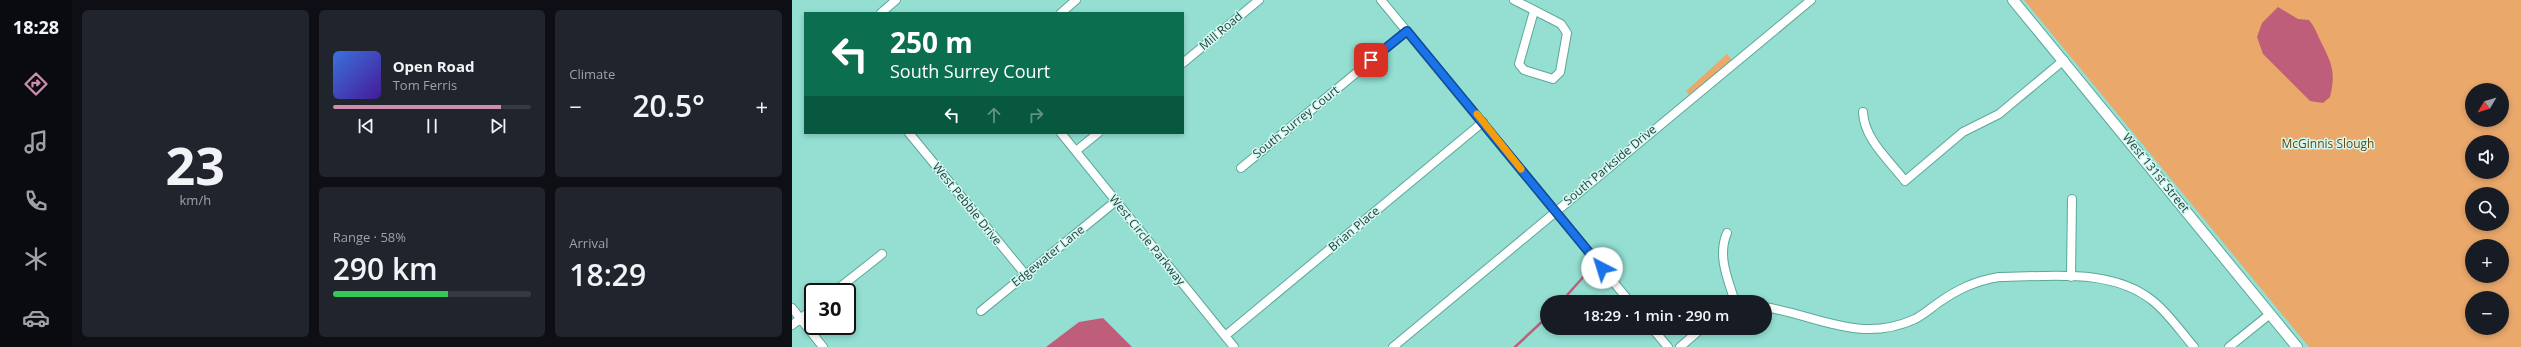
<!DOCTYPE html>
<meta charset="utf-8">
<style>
body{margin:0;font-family:"Open Sans",sans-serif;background:#20242c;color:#f1f3f6;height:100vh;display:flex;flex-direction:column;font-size:15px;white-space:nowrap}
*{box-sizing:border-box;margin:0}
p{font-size:13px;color:#9ea1a6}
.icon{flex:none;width:22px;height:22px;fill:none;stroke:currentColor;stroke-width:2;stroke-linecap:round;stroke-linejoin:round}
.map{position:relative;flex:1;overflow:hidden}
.side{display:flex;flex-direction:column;gap:10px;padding:10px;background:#0d0f14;width:720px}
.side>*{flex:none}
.banner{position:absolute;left:12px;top:12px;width:380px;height:122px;border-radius:0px;box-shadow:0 2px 6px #0003;background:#0b6e4f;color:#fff;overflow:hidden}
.needle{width:26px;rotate:232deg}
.controls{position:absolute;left:1673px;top:83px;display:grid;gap:8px}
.controls a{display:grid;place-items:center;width:44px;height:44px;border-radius:50%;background:#171b24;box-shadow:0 2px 6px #0003;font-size:20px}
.speed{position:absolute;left:12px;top:283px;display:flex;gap:8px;font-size:20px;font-weight:700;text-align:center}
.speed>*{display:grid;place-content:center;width:52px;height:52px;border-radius:50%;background:#171b24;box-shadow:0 2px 6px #0003;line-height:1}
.speed .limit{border:2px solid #111;border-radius:6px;background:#fff;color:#111}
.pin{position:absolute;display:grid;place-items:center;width:34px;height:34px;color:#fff;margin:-17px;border-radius:8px;box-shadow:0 2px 6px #0006}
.me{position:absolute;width:44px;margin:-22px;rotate:320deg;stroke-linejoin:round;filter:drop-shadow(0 0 3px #0008)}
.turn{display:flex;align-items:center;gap:14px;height:84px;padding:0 20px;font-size:18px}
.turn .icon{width:52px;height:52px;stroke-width:2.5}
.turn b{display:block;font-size:28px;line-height:34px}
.lanes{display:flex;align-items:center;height:38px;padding:0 20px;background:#0003;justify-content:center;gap:20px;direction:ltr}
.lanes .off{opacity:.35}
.big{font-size:30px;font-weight:600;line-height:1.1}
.side .card{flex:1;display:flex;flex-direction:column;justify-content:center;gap:6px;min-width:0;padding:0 14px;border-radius:6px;background:#20242c}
.side .dial{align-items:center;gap:0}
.dial b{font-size:52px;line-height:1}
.song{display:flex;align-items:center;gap:12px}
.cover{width:48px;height:48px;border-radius:6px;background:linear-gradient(135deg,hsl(220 70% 55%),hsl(260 70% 35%))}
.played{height:4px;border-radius:2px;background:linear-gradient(90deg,#ce8dac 85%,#363941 85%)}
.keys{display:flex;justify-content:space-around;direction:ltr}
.heat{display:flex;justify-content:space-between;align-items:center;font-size:22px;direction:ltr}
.charge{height:6px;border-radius:3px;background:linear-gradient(90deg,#34c759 58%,#363941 0)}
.side .tiles{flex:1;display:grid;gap:10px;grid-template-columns:repeat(3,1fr)}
.card:first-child{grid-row:span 2}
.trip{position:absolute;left:748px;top:295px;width:232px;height:40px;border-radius:20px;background:#171b24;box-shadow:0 2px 6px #0003;font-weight:600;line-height:40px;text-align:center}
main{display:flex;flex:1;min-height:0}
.menu{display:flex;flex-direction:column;width:72px;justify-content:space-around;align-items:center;background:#090b0e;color:#9ea1a6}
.menu .icon{width:28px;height:28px}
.menu .selected{color:#ce8dac}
.menu b{font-size:18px;color:#f1f3f6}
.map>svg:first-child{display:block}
</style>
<main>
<nav class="menu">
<b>18:28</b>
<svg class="icon selected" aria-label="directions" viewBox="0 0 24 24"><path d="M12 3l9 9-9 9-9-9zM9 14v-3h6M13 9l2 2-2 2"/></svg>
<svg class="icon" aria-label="music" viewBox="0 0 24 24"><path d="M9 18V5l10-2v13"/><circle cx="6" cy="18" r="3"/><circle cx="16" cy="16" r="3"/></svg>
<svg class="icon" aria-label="phone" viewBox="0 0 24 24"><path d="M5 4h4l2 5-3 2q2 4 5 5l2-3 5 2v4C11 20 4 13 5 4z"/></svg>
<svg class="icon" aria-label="climate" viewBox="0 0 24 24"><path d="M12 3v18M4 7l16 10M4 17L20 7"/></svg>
<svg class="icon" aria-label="car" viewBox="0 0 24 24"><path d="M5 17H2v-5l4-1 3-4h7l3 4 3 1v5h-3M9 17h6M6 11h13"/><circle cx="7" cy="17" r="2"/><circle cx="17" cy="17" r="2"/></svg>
</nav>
<section class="side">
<div class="tiles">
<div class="card dial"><b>23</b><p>km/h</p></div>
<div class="card">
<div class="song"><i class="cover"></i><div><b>Open Road</b><p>Tom Ferris</p></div></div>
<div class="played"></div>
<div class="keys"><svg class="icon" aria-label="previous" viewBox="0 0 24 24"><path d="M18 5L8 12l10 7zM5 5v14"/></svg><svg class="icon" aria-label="pause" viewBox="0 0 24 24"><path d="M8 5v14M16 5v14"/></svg><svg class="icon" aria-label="next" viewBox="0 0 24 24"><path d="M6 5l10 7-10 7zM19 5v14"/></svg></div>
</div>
<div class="card"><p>Climate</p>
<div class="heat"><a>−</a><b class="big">20.5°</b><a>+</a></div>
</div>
<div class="card"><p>Range · 58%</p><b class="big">290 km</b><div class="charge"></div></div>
<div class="card"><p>Arrival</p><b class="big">18:29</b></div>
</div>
</section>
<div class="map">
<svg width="1729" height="347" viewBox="0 0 1729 347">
<rect width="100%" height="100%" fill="#94dfd2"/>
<path fill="#eaa86b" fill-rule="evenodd" d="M 1232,0 L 1729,0 L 1729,347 L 1517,347 ZM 1680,90 L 1710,90 L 1710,120 L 1680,120 ZM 1680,142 L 1710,142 L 1710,172 L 1680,172 ZM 1680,194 L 1710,194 L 1710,224 L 1680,224 ZM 1680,246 L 1710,246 L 1710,276 L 1680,276 ZM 1680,298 L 1710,298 L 1710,328 L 1680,328 Z
M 935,54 L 940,60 L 897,95 L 894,91 Z"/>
<path fill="#bf5e7b" d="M 1486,7 L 1506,19 L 1517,20 C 1523,27 1525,34 1529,42 C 1540,64 1544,72 1538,97 L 1531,103 L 1518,101 L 1471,54 L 1465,37 L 1470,23 Z
M 311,318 L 340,347 L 254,347 L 287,322 Z"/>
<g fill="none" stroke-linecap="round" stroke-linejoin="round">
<path stroke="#bf5e7b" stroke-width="2.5" d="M 769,302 L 793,275
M 723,347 L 755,317"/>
<defs>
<path id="minor" d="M 589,0 L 838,302
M 722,0 L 769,24 L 775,33 L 768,72 L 761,79 L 732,70 L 727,64 L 742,11
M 89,13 L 104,0
M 269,13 L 284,0
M 391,63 L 467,0
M 1071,112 C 1072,139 1097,160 1113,181 L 1171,132 L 1207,114 L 1272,60
M 117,133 L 233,274
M 269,133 L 442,347
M 284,151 L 306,133
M 449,168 L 615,31
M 935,233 C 925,256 936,279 943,302
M 1279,277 L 1280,199
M 42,292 L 90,254
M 973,307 C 1027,316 1068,344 1123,319 C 1131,315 1139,308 1146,303 C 1166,289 1183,281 1207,277 C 1257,277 1319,267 1361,301 C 1377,314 1389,332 1402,347
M 0,308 L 31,347
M 189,311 L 324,201
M 0,325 L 21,309
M 860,328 L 876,347
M 433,336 L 691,122
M 601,347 L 1019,0
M 888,347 L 910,328
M 1437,347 L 1478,314"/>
<path id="tertiary" d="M 1221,0 L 1505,347"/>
</defs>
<use href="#minor" stroke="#5ca79b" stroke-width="10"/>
<use href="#tertiary" stroke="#5ca79b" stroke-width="12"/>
<use href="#minor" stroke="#fff" stroke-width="8"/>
<use href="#tertiary" stroke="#fff" stroke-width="10"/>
</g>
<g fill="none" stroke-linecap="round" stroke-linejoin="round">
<defs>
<path id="route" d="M 579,60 L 615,31 L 810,268"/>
</defs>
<use href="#route" stroke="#114b97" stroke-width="10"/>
<use href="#route" stroke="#1a73e8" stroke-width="7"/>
<path stroke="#f59e0b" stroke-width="7" d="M 685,114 L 729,169"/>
</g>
<g text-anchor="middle" stroke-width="3" stroke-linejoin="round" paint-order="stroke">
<g font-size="12" fill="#24433e" stroke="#d3f8f1">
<text transform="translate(429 31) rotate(-40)" y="4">Mill Road</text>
<text transform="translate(504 122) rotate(-39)" y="4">South Surrey Court</text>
<text transform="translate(818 165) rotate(-40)" y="4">South Parkside Drive</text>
<text transform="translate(1364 173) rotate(51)" y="4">West 131st Street</text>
<text transform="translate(175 204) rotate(51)" y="4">West Pebble Drive</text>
<text transform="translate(562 229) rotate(-40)" y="4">Brian Place</text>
<text transform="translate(355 240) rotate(51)" y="4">West Circle Parkway</text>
<text transform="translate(256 256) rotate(-39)" y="4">Edgewater Lane</text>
</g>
<g font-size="12" fill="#6f3f02" stroke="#d3f8f1">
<text x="1536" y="148">McGinnis Slough</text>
</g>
</g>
</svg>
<div class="controls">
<a><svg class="needle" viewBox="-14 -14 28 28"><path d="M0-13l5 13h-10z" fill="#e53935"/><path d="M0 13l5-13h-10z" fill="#9ea1a6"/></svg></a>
<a><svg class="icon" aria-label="sound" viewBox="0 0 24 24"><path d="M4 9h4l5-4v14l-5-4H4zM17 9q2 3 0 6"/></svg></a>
<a><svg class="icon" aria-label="search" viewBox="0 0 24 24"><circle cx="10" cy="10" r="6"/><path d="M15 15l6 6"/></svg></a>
<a>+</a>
<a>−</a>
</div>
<div class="speed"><div class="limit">30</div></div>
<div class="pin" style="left:579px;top:60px;background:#d93025"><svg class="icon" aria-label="arrive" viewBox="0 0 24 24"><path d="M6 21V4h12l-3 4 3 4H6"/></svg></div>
<svg class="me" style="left:810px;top:268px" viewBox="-20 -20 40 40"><circle r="19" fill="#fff"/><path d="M0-13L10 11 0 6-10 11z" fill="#1a73e8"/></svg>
<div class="trip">18:29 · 1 min · 290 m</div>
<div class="banner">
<div class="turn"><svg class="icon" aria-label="left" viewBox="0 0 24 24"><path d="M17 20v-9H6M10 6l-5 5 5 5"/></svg><div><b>250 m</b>South Surrey Court</div></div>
<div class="lanes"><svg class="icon" aria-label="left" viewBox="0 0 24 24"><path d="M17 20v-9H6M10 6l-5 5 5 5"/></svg><svg class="icon off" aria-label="ahead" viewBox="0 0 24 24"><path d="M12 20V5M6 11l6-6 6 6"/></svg><svg class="icon off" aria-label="right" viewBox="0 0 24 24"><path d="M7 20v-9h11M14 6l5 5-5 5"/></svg></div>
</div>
</div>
</main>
